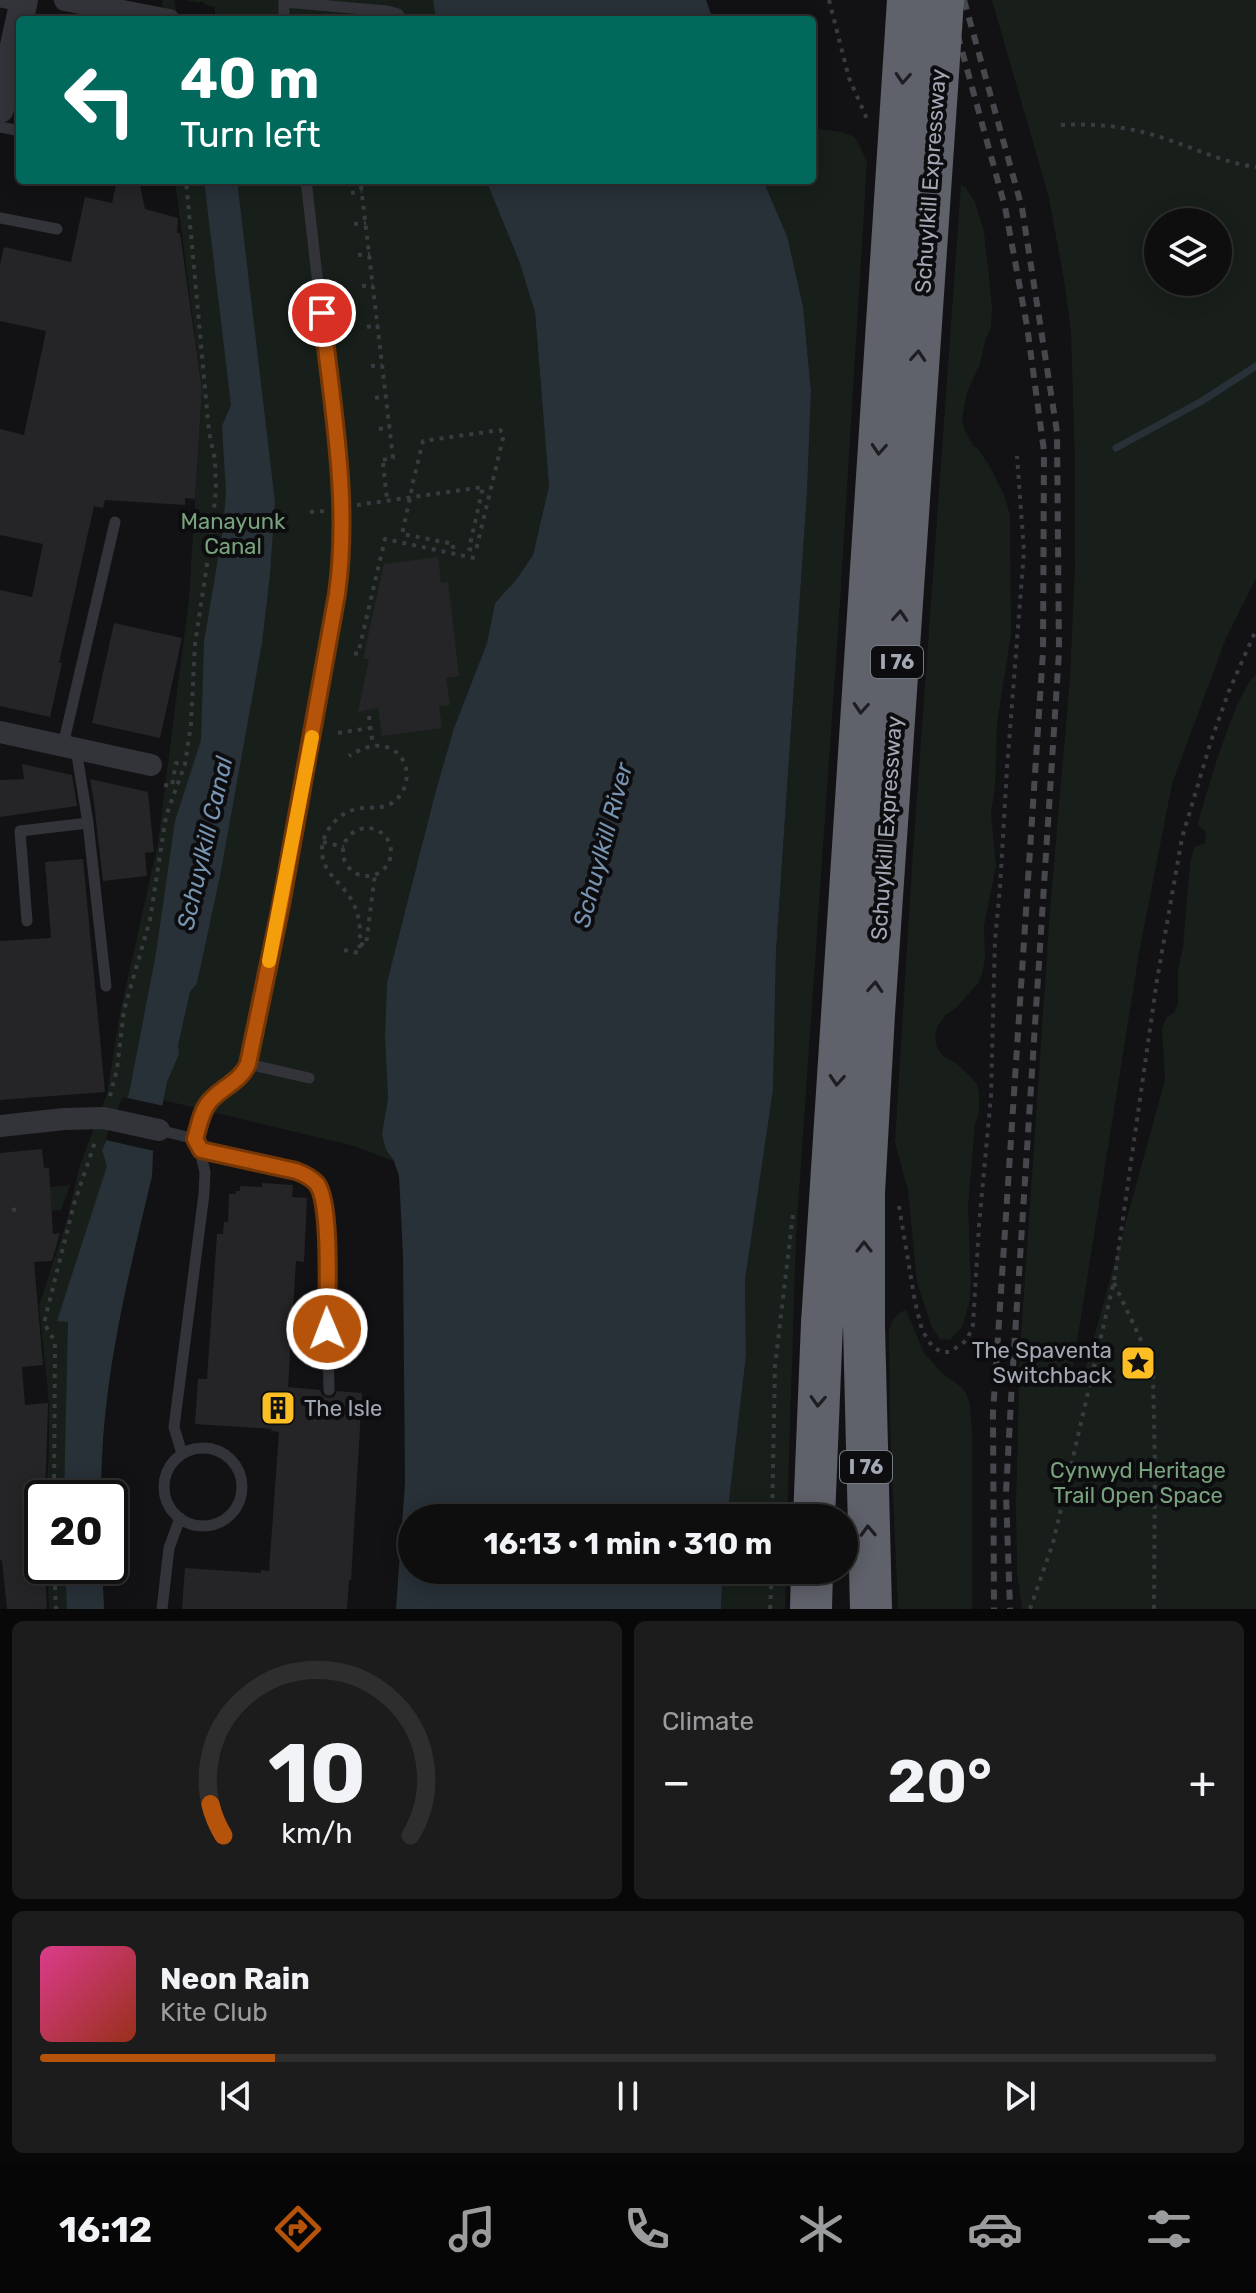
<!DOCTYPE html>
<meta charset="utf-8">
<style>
body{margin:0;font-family:Rubik,sans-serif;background:#1c1c1d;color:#f1f3f6;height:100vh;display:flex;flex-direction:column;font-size:30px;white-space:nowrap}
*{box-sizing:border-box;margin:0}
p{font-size:26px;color:#9b9c9e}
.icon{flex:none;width:44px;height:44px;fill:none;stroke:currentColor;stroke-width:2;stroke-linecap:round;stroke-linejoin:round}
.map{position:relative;height:1609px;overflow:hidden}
.sheet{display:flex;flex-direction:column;gap:12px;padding:12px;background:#080808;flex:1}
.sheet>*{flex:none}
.guide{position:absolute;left:16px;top:16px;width:800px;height:168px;border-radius:8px;box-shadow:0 4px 20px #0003,0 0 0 2px #2e2e2f;background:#00695c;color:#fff;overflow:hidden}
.buttons{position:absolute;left:1144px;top:208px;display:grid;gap:16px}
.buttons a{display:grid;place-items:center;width:88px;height:88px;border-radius:50%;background:#0e0e0f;box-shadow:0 4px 20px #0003,0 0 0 2px #2e2e2f;font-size:40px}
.speed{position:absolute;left:24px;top:1480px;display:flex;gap:16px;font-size:40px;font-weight:700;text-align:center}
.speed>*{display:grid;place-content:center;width:104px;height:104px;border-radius:50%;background:#0e0e0f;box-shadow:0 4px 20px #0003,0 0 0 2px #2e2e2f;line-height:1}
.speed .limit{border:4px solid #111;border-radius:12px;background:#fff;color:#111}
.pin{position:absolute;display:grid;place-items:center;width:68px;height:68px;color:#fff;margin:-34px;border:4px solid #fff;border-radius:50%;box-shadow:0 2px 8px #0007}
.me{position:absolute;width:88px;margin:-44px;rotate:359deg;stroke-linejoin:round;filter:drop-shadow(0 0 6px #0008)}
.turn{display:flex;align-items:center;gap:28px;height:168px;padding:0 32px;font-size:36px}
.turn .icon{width:104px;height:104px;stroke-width:2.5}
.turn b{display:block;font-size:56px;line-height:68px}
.big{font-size:60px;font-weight:700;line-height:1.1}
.sheet .widget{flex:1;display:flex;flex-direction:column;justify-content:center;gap:12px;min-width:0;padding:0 28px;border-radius:12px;background:#1c1c1d}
.sheet .dial{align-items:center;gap:0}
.dial svg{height:208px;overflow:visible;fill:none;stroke:#2e2e2f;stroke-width:7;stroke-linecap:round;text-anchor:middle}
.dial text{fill:#f1f3f6;stroke:none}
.song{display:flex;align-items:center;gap:24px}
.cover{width:96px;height:96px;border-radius:12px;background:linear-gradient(135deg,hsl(330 70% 55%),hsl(10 70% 35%))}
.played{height:8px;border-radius:4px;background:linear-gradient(90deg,#b45309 20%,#2e2e2f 20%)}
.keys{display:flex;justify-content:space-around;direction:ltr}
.heat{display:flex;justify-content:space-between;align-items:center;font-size:44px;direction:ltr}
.sheet .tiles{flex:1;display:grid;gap:12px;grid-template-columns:1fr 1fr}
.widget:last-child{grid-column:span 2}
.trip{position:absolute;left:398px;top:1504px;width:460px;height:80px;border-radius:40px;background:#0e0e0f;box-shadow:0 4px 20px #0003,0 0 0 2px #2e2e2f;font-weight:700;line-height:80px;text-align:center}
.tab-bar{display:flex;height:128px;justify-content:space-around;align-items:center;background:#060606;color:#9b9c9e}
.tab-bar .icon{width:56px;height:56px}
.tab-bar .selected{color:#b45309}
.tab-bar b{font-size:36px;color:#f1f3f6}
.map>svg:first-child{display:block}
</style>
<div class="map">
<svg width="1256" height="1609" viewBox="0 0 1256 1609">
<rect width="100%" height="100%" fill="#121214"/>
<path fill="#181f1a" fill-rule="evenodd" d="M 162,0 L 433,0 L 436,20 L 163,20 Z
M 992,0 L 1256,0 L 1256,578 L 1224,643 L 1172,784 L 1140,947 L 1071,1379 L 1076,1387 L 1081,1385 L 1165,1080 L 1162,1028 L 1167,1017 L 1174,1013 L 1178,1003 L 1178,970 L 1183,947 L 1190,864 L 1194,847 L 1205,843 L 1206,832 L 1198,825 C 1204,799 1237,687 1256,675 L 1256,1609 L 1022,1609 L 1017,1571 L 1016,1504 L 1020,1352 L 1050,911 L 1070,678 L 1075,567 L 1075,462 L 1071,331 L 1063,274 L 1049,198 ZM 1158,222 L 1218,222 L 1218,282 L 1158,282 Z
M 821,129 L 841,132 L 855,137 L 867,161 L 840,602 L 796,1235 L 787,1518 L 727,1518 L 746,1356 L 745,1280 L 773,1090 L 776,952 L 807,492 L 811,391 L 803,306 L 787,236 L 763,180 L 812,180 L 812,130 Z
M 175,180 L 486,180 L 519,261 L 535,312 L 549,486 L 533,555 L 516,580 L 495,603 L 487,643 L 454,728 L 436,790 L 387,982 L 385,1038 L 388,1098 L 382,1134 L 386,1150 L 394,1161 L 354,1146 L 163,1100 L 153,1153 L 152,1176 L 122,1303 L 108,1379 L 103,1437 L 101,1498 L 46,1498 L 49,1451 L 49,1402 L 39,1306 L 67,1220 L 80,1165 L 107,1094 L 120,1014 L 158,843 L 189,599 L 202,390 Z
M 961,185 L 965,187 L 975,202 L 984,232 L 992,306 L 991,327 L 985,341 L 980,364 L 967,392 L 962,419 L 964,429 L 973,446 L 977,448 L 989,465 L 1004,495 L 1010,515 L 1011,634 L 997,723 L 995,786 L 991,814 L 996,866 L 984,925 L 985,959 L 982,974 L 979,982 L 957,1007 L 945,1015 L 938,1026 L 935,1035 L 937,1048 L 943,1056 L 957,1064 L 971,1077 L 977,1084 L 979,1093 L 979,1113 L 975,1123 L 968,1205 L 971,1286 L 970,1300 L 962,1327 L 950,1340 L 940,1339 L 932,1327 L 917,1282 L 908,1190 L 895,1143 L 912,868 Z
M 70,1185 L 61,1210 L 51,1211 L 19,1190 Z
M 906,1310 L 924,1353 L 943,1374 L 960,1386 L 966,1394 L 970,1404 L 972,1438 L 972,1609 L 898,1609 L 890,1421 L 889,1332 C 891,1321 896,1313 906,1310 Z
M 47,1566 L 102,1566 L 104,1609 L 49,1609 Z
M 723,1570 L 786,1570 L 785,1609 L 721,1609 Z"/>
<path fill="#283038" d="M 433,0 L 706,0 L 713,20 L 436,20 Z
M 204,180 L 237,180 L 275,502 L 270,574 L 262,643 L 220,876 L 197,983 L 190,992 L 178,1045 L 179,1054 L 167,1082 L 153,1153 L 152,1176 C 126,1286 101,1383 101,1498 L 64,1498 L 68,1322 L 57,1321 L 107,1166 L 102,1150 L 129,1094 L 156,953 L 175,821 L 201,740 L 204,642 L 223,529 L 226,492 L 222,426 L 231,405 Z
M 486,180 L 763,180 L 787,236 L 803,306 L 811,391 L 807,492 L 776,952 L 773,1090 L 745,1280 L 746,1356 L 727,1518 L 412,1518 L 412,1570 L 723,1570 L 721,1609 L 396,1609 L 405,1483 L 403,1254 L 399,1176 L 394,1161 L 386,1150 L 382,1134 L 388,1098 L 385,1038 L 387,982 L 436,790 L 454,728 L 487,643 L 495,603 L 516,580 L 533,555 L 549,486 L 535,312 L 519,261 Z
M 65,1566 L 102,1566 L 104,1609 L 67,1609 Z"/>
<path fill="#121214" d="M 174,0 L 187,0 L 198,3 L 202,1 L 206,5 L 215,7 L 215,20 L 178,20 Z
M 123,1097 L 164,1106 L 154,1151 L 106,1140 L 109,1126 Z"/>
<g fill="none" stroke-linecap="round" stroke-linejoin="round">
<path stroke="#283038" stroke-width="7" d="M 1116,448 L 1202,401 L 1256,366"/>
</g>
<path fill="#252528" d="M 117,180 L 139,180 L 145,209 L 178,218 L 177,233 L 180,233 L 202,390 L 195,499 L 185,498 L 185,505 L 105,500 L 103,508 L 94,506 L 59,663 L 62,663 L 50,717 L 0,706 L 0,590 L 32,597 L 43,544 L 0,535 L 0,429 L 24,435 L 46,331 L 0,321 L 0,264 L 4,247 L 71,262 L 85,197 L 112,203 Z
M 438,557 L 441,583 L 448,582 L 459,676 L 446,678 L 450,705 L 439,706 L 442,728 L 382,736 L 378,708 L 358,712 L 369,659 L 363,659 L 384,564 Z
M 114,623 L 182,638 L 160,738 L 92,723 Z
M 22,764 L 72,775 L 77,806 L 0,817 L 0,780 L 24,779 Z
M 90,779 L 148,792 L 154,852 L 145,853 L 147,876 L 103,881 L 94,803 Z
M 83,859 L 105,1092 L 0,1100 L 0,941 L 51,938 L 45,862 Z
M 42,1149 L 44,1168 L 49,1168 L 53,1234 L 60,1233 L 52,1261 L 34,1262 L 43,1365 L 22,1367 L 25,1405 L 48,1403 L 45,1498 L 42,1498 L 42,1566 L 45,1566 L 47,1609 L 7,1609 L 2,1560 L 0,1560 L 0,1153 Z
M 262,1183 L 293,1185 L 292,1197 L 307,1198 L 304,1262 L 296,1261 L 288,1387 L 320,1390 L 322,1395 L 328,1398 L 334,1397 L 337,1391 L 362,1393 L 351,1580 L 349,1580 L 347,1609 L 182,1609 L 185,1568 L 261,1573 L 261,1570 L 269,1571 L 279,1432 L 271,1431 L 272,1429 L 195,1424 L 198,1379 L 207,1379 L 217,1234 L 223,1234 L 224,1222 L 228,1222 L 229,1194 L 236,1194 L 236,1191 L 240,1191 L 240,1186 L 262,1187 Z"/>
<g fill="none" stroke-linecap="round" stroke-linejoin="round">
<path stroke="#393b40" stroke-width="4" stroke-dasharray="4 6" stroke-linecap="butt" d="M 829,0 L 849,78 L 867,119
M 1061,125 C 1097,123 1132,127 1166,139 C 1197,149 1224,163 1256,167
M 361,186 L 393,458 L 382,460
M 351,193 L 362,191
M 354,224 L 366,223
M 358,255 L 370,254
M 362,286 L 373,285
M 367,327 L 378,325
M 371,366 L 382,365
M 375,398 L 386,396
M 379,429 L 390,427
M 383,463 L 387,500
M 357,505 L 483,487 L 469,549 L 476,550 L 504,434 L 500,430 L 423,441 L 413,482 C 410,499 406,516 402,534 L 454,544 L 451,554
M 310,512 L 326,511
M 354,653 L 358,654 L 385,539 L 479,559
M 369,716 L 373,746
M 338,733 L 370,728
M 164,785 L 172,786 L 176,763 L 185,764
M343 852a24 24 0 1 1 48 0a24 24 0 1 1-48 0Z
M 323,842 L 344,847
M 360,944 L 366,945 L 375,874
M 344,950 L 359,953 C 361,934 361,916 351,899 C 340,880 321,873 322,848 C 324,827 342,810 362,808 C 373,807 383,809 392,803 C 412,790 412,757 389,748 C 374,742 361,749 349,756
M 110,1096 L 117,1069 L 124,1010 L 150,920 L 166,816 L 185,764 L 191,724 L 195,644 L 211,538 L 216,489 L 215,460 L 209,432 L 186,180
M 899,1206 L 915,1302 L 922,1330 L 932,1346 L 941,1352 L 950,1352 L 967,1340 L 973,1325 L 979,1225 L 991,1096 L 995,940 L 1000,888 L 1007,768 L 1024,551 L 1017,456
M 12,1210 L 21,1209
M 1114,1283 L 1147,1353 L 1153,1374 L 1155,1466 L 1154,1609
M 54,1498 L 55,1347 L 54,1340 L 44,1323 L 74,1204 L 95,1142
M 772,1518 L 775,1366 L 793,1214
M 54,1566 L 56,1609
M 770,1609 L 772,1570
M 1030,1609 L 1053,1543 L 1114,1281 L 1157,980 L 1182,838 L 1211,741 L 1229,691 L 1256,630"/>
<path stroke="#333439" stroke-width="11" d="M 0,2 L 22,6
M 284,20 L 284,2 L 387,11 L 398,14 L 403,20
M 0,127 L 20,131
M 0,218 L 57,229
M 63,745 L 115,522
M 76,749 L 88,823 L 106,986
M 27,921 L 20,831 L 88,823
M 248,1064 L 309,1078
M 159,1130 L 195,1139 C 199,1126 201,1111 210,1101 C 222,1088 240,1081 248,1064 L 281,905 L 337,594 L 341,566 L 342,495 L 306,180
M 201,1150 L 296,1171 C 322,1181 322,1194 325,1219 L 329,1390
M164 1487a39 39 0 1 1 78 0a39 39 0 1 1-78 0Z
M 182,1454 L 174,1427 L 204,1194 L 205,1172 L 199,1147
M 162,1609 L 169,1548 L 180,1518"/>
<path stroke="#333439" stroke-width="22" d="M 65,0 L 169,20
M 0,732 L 151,765
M 0,1126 L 64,1119 L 104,1118 L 159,1130"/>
<path stroke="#333439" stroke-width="28" d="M 0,109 L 24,0"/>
<path stroke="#5f616b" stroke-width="42" d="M 864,1325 L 871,1609
M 814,1518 L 822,1323
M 811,1609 L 812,1570"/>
<path stroke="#46484e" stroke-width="6" stroke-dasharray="10 8" stroke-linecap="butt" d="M 948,0 L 1005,207 L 1027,326 L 1044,451 L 1043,652 L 993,1413 L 994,1609
M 964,0 L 1022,208 L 1057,432 L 1059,652 L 1012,1382 L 1006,1493 L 1010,1609"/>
<path stroke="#5f616b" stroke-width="42" d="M 822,1323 L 908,0
M 864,1325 L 864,1193 L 874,1014 L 943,0"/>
</g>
<defs><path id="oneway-chevron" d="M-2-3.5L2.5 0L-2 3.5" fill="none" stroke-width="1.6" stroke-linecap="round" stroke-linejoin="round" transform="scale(2)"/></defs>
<g stroke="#1d1e21">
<use href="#oneway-chevron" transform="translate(903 78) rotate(94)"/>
<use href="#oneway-chevron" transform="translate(918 356) rotate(-86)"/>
<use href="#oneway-chevron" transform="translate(879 449) rotate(94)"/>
<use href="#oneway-chevron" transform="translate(900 616) rotate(-86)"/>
<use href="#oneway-chevron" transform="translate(861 708) rotate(94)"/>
<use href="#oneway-chevron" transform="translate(875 987) rotate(-86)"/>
<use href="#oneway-chevron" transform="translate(837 1080) rotate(94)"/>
<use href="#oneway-chevron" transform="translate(864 1247) rotate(-90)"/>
<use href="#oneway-chevron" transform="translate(818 1401) rotate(93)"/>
<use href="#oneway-chevron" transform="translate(868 1531) rotate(-92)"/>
</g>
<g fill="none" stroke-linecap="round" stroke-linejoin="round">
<defs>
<path id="route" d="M 322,313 C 332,406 350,500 337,594 L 281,905 L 248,1064 C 241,1081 221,1088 210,1101 C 201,1111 199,1126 195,1139 L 201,1150 L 296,1171 C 304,1174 311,1177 317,1184 C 332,1204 327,1300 327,1329"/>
</defs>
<use href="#route" stroke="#753606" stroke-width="20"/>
<use href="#route" stroke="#b45309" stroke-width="14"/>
<path stroke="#f59e0b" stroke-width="14" d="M 269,961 L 312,737"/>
</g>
<defs>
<symbol id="sight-square" viewBox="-11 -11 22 22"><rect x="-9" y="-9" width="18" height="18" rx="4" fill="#fcbe22" stroke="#0d0d0f"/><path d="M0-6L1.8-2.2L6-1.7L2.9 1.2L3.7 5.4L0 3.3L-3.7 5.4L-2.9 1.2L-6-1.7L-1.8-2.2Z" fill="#111"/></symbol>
<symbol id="building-square" viewBox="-11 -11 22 22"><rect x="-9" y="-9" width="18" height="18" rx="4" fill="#fcbe22" stroke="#0d0d0f"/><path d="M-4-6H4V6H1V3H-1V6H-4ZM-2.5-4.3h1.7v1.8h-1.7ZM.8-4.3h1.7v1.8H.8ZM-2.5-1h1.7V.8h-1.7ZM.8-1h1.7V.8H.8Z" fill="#111"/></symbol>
</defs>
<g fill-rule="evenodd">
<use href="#sight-square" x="1118" y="1343" width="40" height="40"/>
<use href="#building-square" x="258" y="1388" width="40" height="40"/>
</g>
<g text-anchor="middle" stroke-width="8" stroke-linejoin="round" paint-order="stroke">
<g fill="#0d0d0f" stroke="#767a83" stroke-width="2">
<rect x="871" y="646" width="52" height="32" rx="6"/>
<rect x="840" y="1451" width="52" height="32" rx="6"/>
</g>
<g font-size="20" font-weight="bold" fill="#a3a8b5">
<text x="897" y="669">I 76</text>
<text x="866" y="1474">I 76</text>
</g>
<g font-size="22" fill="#a3a8b5" stroke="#0d0d0f">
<text transform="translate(930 181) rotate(-86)" y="8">Schuylkill Expressway</text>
<text transform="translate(886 828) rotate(-86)" y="8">Schuylkill Expressway</text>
</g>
<g font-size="22" fill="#78a27d" stroke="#0d0d0f">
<text x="233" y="529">Manayunk<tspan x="233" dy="25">Canal</tspan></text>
<text x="1138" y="1478">Cynwyd Heritage<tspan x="1138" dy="25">Trail Open Space</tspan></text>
</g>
<g font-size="22" fill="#a3a8b5" stroke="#0d0d0f" text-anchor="end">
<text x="1112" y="1358">The Spaventa<tspan x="1112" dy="25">Switchback</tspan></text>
<text x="304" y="1416" text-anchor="start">The Isle</text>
</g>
<g font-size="24" font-style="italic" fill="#7794b3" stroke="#0d0d0f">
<text transform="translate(205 843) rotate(-77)" y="8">Schuylkill Canal</text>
<text transform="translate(603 845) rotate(-75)" y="8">Schuylkill River</text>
</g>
</g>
</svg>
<div class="buttons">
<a><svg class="icon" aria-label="layers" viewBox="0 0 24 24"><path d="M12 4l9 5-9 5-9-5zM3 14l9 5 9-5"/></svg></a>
</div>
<div class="speed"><div class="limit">20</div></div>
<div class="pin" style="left:322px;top:313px;background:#d93025"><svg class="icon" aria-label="arrive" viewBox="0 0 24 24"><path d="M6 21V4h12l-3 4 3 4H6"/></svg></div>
<svg class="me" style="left:327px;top:1329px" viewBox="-20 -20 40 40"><circle r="17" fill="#b45309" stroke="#fff" stroke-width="3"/><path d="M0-11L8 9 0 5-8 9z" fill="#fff"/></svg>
<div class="trip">16:13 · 1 min · 310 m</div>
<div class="guide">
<div class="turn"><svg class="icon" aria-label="left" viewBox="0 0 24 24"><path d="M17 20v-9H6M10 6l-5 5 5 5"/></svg><div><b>40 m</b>Turn left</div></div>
</div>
</div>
<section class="sheet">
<div class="tiles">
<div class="widget dial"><svg viewBox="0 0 100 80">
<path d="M14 69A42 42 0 1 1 86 69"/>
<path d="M14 69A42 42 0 0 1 9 57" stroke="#b45309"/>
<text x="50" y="56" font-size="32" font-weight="700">10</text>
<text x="50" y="72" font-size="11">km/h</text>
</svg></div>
<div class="widget"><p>Climate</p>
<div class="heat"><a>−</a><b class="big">20°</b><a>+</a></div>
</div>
<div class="widget">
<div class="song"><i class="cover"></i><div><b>Neon Rain</b><p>Kite Club</p></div></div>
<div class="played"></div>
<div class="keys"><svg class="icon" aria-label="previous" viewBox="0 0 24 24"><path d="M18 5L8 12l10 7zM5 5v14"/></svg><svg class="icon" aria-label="pause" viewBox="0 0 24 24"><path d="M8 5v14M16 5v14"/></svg><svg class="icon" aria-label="next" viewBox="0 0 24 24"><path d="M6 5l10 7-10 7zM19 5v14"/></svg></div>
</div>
</div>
</section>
<nav class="tab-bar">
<b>16:12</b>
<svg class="icon selected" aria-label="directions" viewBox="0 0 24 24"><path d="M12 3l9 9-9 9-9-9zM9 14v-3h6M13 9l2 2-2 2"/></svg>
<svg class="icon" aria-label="music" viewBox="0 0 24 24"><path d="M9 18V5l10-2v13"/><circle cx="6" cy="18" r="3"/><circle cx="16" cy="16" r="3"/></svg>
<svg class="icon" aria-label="phone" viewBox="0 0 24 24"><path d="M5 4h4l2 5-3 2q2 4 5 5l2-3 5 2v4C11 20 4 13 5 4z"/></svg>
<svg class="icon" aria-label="climate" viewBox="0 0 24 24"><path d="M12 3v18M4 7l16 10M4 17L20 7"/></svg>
<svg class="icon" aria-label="car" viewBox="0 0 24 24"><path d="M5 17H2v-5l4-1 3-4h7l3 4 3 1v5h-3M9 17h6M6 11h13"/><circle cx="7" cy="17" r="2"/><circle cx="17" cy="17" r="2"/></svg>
<svg class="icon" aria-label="filters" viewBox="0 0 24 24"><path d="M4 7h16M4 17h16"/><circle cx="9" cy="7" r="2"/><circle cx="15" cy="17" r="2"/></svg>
</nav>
